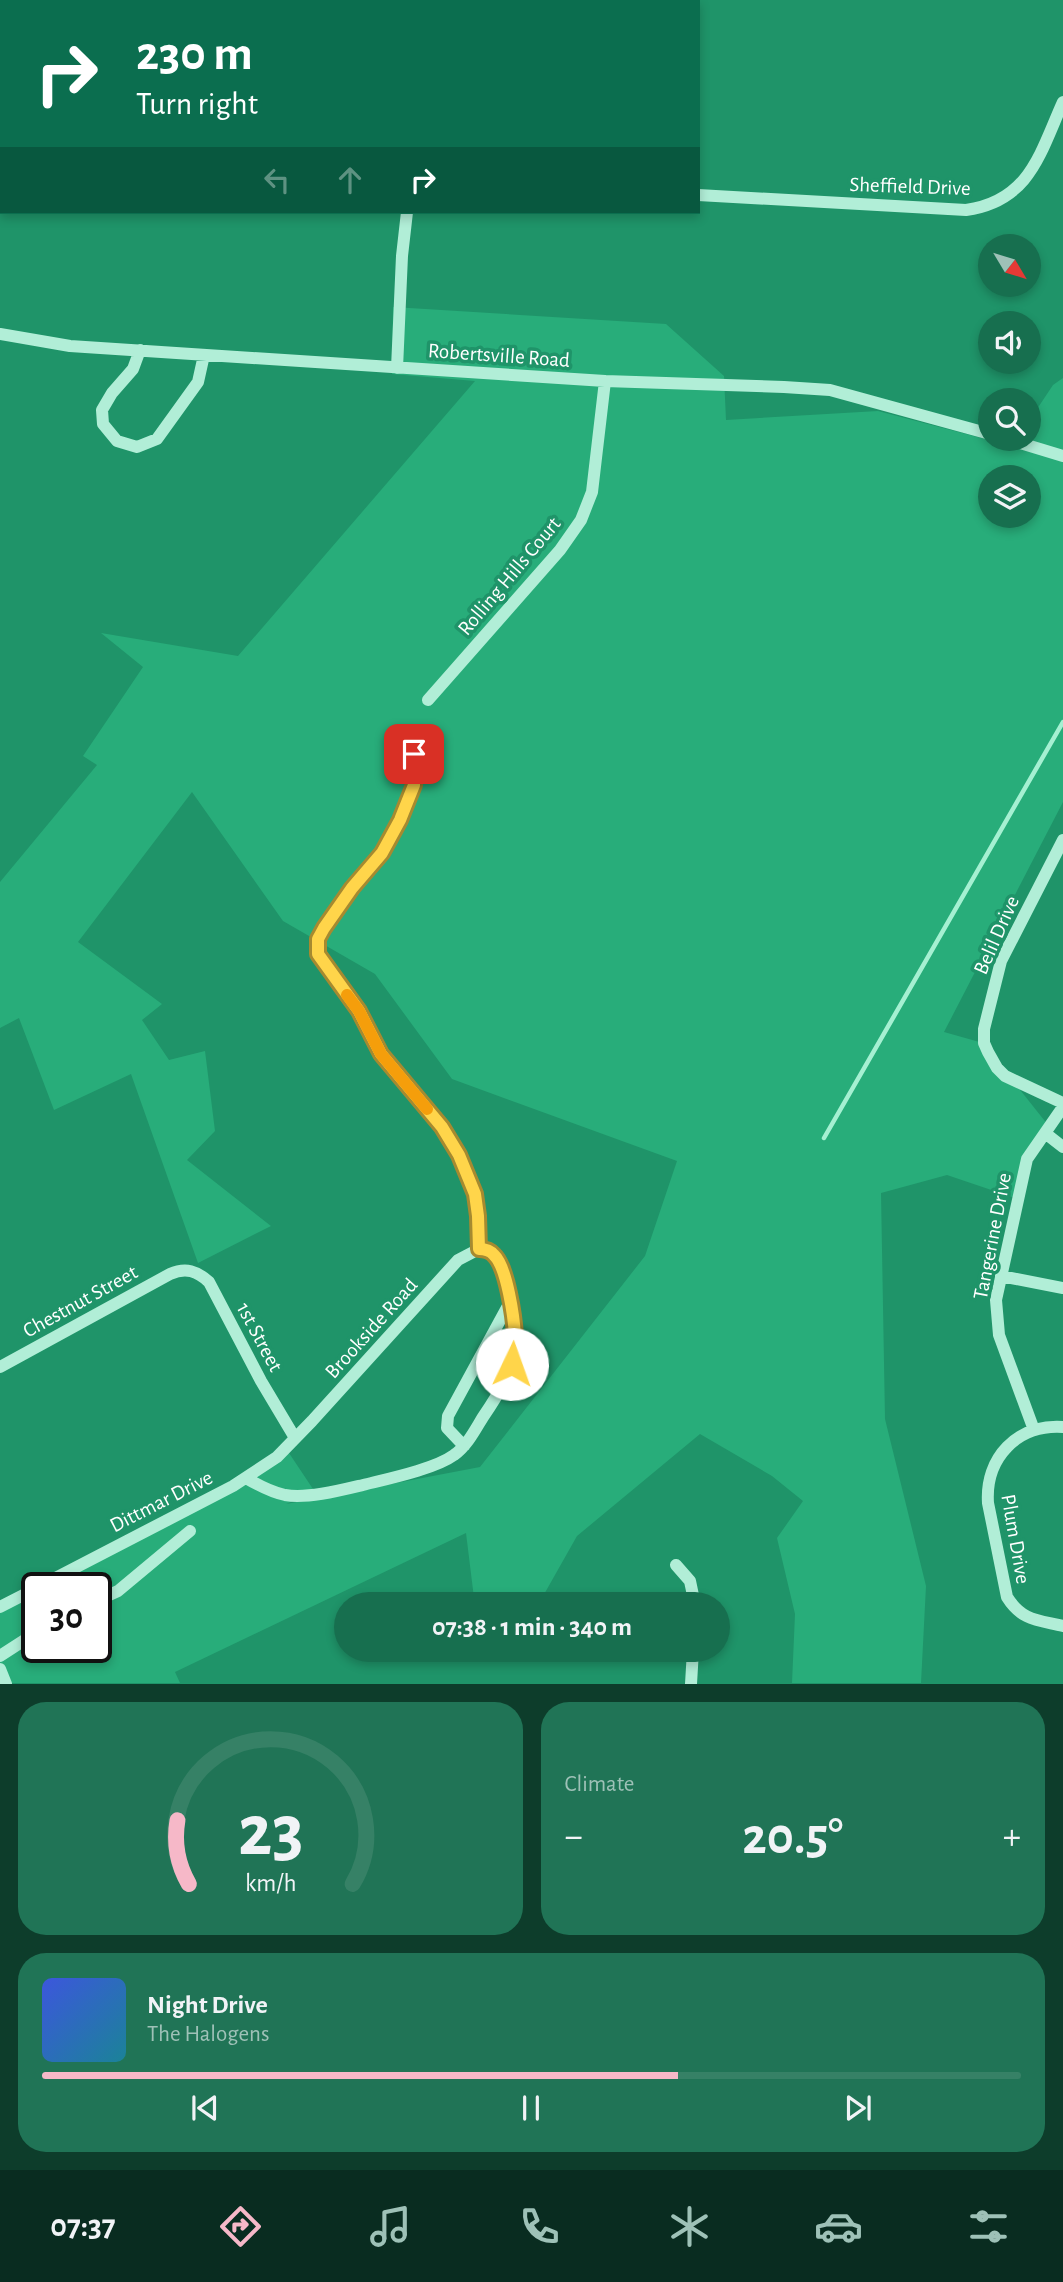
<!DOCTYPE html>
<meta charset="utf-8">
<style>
body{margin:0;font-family:"Alegreya Sans",sans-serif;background:#207456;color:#f1f3f6;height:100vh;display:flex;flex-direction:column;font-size:26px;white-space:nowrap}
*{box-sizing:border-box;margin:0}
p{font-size:23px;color:#9ec1b7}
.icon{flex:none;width:38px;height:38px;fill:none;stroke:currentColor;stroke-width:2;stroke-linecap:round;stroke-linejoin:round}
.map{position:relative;height:1684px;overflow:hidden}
.sheet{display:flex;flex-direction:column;gap:18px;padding:18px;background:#0d3d2b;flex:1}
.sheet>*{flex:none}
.guide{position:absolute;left:0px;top:0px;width:700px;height:214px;box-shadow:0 4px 10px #0003;background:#0b6e4f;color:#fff;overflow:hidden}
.needle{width:46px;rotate:128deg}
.tools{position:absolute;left:978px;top:234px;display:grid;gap:14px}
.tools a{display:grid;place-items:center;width:63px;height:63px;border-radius:50%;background:#176f4f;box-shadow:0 4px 10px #0003;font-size:35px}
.speed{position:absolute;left:21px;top:1572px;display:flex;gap:14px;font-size:35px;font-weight:700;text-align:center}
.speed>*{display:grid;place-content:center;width:91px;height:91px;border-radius:50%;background:#176f4f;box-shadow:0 4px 10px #0003;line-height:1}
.speed .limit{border:4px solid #111;border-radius:10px;background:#fff;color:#111}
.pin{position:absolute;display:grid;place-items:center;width:60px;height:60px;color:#fff;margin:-30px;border-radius:14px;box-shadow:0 4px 10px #0006}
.me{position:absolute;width:77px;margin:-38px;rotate:3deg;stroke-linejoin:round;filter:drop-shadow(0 0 5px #0008)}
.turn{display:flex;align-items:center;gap:24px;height:147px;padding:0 21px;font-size:32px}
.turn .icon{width:91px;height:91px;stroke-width:2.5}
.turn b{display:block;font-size:49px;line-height:60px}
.lanes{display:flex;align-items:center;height:66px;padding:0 21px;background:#0003;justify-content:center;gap:35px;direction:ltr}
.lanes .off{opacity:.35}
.big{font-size:52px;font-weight:700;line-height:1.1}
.sheet .card{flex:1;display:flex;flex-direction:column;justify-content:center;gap:10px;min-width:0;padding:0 24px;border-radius:28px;background:#207456}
.sheet .dial{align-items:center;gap:0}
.dial svg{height:182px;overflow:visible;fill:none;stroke:#368166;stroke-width:7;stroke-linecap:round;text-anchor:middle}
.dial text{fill:#f1f3f6;stroke:none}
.song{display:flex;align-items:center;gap:21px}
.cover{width:84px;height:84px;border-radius:10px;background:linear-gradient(135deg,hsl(230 70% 55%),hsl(190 70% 35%))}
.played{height:7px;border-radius:4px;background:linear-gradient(90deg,#f6b8c8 65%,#368166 65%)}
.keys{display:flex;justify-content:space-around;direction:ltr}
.heat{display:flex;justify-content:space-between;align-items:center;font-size:38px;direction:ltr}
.sheet .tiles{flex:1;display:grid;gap:18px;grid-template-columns:1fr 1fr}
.card:last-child{grid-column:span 2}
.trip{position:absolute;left:334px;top:1592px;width:396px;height:70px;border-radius:35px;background:#176f4f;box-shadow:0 4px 10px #0003;font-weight:700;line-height:70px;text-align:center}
.menu{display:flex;height:112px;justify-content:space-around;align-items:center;background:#092c20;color:#9ec1b7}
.menu .icon{width:49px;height:49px}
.menu .current{color:#f6b8c8}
.menu b{font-size:32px;color:#f1f3f6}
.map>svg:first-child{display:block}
</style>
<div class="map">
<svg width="1063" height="1684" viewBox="0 0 1063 1684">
<rect width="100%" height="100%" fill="#1f9469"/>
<path fill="#28ad7a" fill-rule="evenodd" d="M 393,307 L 666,324 L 724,376 L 726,420 L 878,411 L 1012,446 L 1017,439 L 1029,439 L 1029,421 L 1053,385 L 1063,378 L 1063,802 L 944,1032 L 983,1043 L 1048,1125 L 1015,1198 L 947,1175 L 881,1193 L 885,1419 L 926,1586 L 921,1683 L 792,1683 L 795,1614 L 777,1538 L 803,1501 L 772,1476 L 700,1434 L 577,1536 L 538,1605 L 504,1605 L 474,1598 L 466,1533 L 175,1672 L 180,1683 L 0,1683 L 0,1611 L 37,1590 L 37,1647 L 96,1647 L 96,1587 L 42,1587 L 287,1450 L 315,1492 L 286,1504 L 480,1467 L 645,1256 L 677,1161 L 452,1079 L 375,974 L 283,921 L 192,792 L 78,942 L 162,1004 L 142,1020 L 169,1060 L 205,1051 L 215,1131 L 187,1160 L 271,1226 L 198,1263 L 131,1074 L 54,1110 L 19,1018 L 0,1028 L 0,882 L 97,765 L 83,756 L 143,667 L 101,633 L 238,656 L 475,381 L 392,374 ZM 990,478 L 1029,478 L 1029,516 L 990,516 Z"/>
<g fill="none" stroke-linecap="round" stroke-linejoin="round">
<path stroke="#a5f0d2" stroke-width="4.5" d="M 824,1138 L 1063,722"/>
<path stroke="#b1eed7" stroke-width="12" d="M 80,2 L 82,0
M 484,2 L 485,0
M 698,195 L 966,210 C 1030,201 1040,153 1063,102
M 0,205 L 2,200
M 0,334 L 70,346 L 605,381 L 784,387 L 830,390 L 990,434
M 140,350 L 133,369 L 112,393 L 102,410 L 103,424 L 117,441 L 137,447 L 157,439 L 198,382 L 204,355
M 397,368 L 402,256 L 407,212
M 1007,439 L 1063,456
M 428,700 L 560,550 L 581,520 L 592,492 L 605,381
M 414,754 L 414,785 L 400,820 L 382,853 L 352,888 L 324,928 L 318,939 L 319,954 L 359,1011 L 381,1054 L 442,1127 L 459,1155 L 475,1194 L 478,1216 L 479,1249
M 1063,840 L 1001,961 L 984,1029 L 984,1043 L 988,1052 L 997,1068 L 1005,1076 L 1063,1103
M 1045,1133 L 1063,1147
M 1001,1276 L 1063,1288
M 0,1367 L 170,1274 C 186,1267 197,1271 209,1282 L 261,1381 L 295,1438
M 1063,1427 C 1017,1424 985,1458 988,1503 L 1007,1597 C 1022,1621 1038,1620 1063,1626
M 1034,1430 L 999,1335 L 996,1300 L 1027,1159 L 1063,1107
M 464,1446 L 447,1428 L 448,1416 L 510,1302
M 246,1478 C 258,1485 271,1492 285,1495 C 307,1499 342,1490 363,1485 C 387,1479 435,1469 454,1455 C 467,1446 475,1430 483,1417 C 518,1366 519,1348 507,1288 C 503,1271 500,1251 479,1249
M 676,1565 L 690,1581 L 695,1605
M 38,1587 L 233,1486 L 277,1457 L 312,1421 L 458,1260 L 479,1249
M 96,1601 L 118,1591 L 190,1531
M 0,1607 L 37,1588
M 0,1656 L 37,1632
M 0,1669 L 6,1684
M 691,1684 L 693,1650"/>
</g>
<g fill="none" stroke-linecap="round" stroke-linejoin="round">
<defs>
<path id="route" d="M 414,754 L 414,785 L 400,820 L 382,853 L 352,888 L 324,928 L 318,939 L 318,954 L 359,1011 L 381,1054 L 442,1127 L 459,1155 L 475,1194 L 478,1216 L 479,1249 C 485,1249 490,1250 494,1255 C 507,1267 514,1318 515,1336 C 516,1345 514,1355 512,1364"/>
</defs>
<use href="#route" stroke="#a68a30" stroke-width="18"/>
<use href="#route" stroke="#ffd54a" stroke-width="12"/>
<path stroke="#f59e0b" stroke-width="12" d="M 347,995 L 359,1011 L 381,1054 L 427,1109"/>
</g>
<g text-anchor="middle" stroke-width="7" stroke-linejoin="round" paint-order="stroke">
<g font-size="21" fill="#fff" stroke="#1f9469">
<text transform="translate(910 186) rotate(2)" y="7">Sheffield Drive</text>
<text transform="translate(499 355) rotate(4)" y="7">Robertsville Road</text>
<text transform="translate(509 576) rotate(-50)" y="7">Rolling Hills Court</text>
<text transform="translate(996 935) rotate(-66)" y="7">Belil Drive</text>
<text transform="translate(992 1236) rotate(-79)" y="7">Tangerine Drive</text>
<text transform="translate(80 1301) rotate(-29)" y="7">Chestnut Street</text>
<text transform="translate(371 1328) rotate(-48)" y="7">Brookside Road</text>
<text transform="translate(260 1337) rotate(62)" y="7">1st Street</text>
<text transform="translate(161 1501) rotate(-27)" y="7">Dittmar Drive</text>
<text transform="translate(1016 1539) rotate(80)" y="7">Plum Drive</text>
</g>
</g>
</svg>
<div class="tools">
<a><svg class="needle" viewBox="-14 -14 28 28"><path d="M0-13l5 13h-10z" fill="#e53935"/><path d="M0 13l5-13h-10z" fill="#9ec1b7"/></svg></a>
<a><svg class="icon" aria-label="sound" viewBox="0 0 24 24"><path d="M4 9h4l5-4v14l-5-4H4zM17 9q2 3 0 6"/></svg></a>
<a><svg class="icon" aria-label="search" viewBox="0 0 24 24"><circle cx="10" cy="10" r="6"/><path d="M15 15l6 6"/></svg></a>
<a><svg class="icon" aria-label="layers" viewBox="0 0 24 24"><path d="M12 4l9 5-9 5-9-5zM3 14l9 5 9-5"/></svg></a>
</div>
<div class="speed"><div class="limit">30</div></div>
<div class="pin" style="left:414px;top:754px;background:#d93025"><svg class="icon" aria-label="arrive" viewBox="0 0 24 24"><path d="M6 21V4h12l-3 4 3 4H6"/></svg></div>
<svg class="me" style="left:512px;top:1364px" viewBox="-20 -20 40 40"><circle r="19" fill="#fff"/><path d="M0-13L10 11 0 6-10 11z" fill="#ffd54a"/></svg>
<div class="trip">07:38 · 1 min · 340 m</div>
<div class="guide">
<div class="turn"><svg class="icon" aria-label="right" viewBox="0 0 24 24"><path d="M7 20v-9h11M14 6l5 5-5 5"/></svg><div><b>230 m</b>Turn right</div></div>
<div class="lanes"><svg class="icon off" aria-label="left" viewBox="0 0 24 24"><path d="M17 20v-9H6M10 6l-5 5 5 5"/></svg><svg class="icon off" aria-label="ahead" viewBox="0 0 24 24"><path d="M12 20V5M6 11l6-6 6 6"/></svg><svg class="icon" aria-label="right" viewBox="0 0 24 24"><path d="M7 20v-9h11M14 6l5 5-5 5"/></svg></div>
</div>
</div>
<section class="sheet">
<div class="tiles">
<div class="card dial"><svg viewBox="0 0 100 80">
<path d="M14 69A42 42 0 1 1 86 69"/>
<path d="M14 69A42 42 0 0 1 9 41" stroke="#f6b8c8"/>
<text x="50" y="56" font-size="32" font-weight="700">23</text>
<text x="50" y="72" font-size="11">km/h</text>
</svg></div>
<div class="card"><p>Climate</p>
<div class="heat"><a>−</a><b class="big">20.5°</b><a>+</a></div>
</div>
<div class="card">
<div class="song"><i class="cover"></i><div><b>Night Drive</b><p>The Halogens</p></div></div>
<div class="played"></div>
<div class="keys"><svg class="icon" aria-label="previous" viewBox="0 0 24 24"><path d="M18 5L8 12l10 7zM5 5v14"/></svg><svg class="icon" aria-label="pause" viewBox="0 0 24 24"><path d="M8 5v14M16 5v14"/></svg><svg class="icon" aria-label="next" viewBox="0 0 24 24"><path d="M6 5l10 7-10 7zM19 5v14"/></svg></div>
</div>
</div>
</section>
<nav class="menu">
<b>07:37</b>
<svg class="icon current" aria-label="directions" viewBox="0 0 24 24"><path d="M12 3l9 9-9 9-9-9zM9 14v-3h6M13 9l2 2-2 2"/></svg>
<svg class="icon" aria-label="music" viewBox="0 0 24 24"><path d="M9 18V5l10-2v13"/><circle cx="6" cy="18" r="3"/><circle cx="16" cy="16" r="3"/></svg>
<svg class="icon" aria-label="phone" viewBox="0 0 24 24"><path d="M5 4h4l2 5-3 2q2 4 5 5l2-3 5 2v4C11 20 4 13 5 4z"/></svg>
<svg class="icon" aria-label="climate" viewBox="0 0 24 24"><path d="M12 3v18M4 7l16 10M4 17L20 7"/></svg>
<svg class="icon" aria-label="car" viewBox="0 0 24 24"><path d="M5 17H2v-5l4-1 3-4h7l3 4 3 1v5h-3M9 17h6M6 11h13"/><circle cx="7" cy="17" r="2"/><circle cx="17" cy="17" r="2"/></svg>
<svg class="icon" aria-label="filters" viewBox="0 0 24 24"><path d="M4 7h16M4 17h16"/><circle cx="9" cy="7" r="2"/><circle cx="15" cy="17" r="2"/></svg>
</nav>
